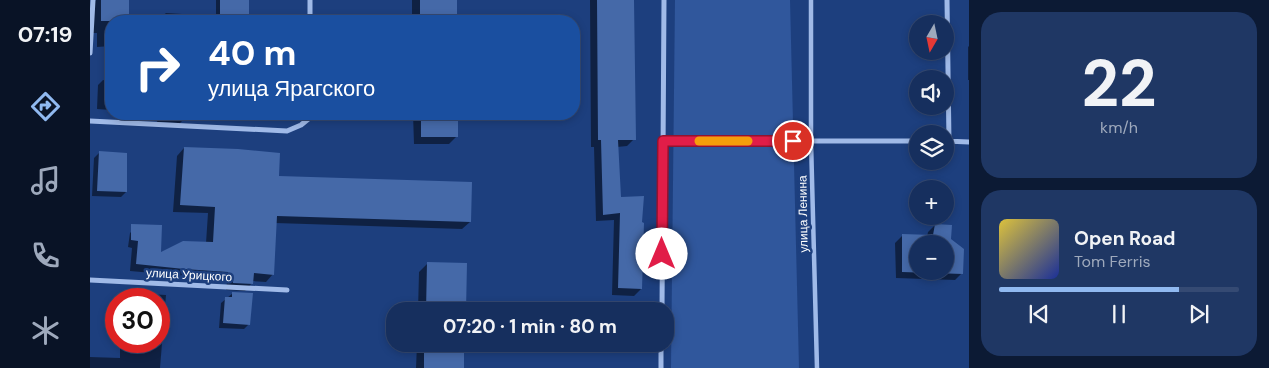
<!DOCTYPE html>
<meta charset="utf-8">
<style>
body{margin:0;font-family:"DM Sans",sans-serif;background:#1f3764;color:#f1f3f6;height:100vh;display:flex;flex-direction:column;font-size:19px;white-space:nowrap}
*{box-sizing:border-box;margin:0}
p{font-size:16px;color:#9ea9bc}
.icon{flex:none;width:28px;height:28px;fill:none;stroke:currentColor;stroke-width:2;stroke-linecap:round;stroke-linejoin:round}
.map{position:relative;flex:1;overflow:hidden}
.drawer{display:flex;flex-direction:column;gap:12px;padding:12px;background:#0c1a34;width:300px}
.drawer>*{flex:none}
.top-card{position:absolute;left:15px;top:15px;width:475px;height:105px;border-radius:20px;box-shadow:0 2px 8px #0003,0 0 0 1px #354a73;background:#1a4fa0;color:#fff;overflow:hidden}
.needle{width:32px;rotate:189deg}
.controls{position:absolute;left:819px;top:15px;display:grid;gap:10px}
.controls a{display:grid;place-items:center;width:45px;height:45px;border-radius:50%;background:#162f5e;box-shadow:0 2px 8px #0003,0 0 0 1px #354a73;font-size:25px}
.speed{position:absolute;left:15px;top:288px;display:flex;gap:10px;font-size:25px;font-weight:700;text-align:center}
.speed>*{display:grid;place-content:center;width:65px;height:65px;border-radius:50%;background:#162f5e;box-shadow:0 2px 8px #0003,0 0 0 1px #354a73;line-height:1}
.speed .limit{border:8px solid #d22;background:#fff;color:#111}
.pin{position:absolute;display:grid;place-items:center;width:42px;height:42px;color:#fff;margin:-21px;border:2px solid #fff;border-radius:50%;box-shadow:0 1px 5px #0007}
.me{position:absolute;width:55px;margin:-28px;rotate:0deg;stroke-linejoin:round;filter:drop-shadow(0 0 4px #0008)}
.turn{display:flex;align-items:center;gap:18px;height:105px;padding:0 20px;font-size:22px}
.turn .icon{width:65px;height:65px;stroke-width:2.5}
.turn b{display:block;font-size:35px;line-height:42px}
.drawer .tile{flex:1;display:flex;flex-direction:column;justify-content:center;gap:8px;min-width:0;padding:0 18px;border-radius:20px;background:#1f3764}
.drawer .dial{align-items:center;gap:0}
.dial b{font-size:65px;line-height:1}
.song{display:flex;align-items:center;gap:15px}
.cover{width:60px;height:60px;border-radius:8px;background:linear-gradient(135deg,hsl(50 70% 55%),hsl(230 70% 35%))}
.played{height:5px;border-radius:2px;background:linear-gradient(90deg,#90b9f0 75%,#354a73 75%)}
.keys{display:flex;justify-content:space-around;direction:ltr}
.trip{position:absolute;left:296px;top:302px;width:288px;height:50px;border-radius:20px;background:#162f5e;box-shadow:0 2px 8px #0003,0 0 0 1px #354a73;font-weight:700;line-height:50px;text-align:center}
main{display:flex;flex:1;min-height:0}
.dock{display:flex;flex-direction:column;width:90px;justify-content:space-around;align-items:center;background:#091326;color:#9ea9bc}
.dock .icon{width:35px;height:35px}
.dock .selected{color:#90b9f0}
.dock b{font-size:22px;color:#f1f3f6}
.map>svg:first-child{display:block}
</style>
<main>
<nav class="dock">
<b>07:19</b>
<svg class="icon selected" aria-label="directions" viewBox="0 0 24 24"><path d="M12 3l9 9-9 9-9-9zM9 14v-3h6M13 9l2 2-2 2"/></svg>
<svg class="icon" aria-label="music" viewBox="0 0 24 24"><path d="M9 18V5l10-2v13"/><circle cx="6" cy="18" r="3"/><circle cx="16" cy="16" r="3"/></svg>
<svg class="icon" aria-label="phone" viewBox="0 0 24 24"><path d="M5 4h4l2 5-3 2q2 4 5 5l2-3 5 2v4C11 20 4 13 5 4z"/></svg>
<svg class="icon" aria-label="climate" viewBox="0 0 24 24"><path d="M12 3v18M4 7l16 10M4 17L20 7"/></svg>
</nav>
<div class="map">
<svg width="879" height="368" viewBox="0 0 879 368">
<rect width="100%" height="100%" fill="#1d3f7e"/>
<path fill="#30579c" d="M 585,0 L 700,0 L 709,368 L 581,368 Z"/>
<path fill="#0007" fill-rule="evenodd" d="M 6,0 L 38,0 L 38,21 L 21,21 L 21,46 L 7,47 L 7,33 L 1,33 L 2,4 Z
M 126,0 L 158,0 L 157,21 L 126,21 Z
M 322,0 L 366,0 L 366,21 L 322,21 Z
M 500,0 L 543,0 L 544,139 L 537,146 L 527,147 L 530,198 L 550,224 L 551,289 L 544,296 L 522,295 L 524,220 L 506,221 L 504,147 L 501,147 Z
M 76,13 L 92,14 L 92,21 L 71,21 L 71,17 Z
M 879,46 L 879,80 L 878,80 L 878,47 Z
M 13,80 L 21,81 L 21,110 L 7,109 L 8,85 Z
M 68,114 L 96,114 L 95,118 L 90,123 L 67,122 Z
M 121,114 L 190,114 L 185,120 L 121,116 Z
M 323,114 L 367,114 L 367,136 L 359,144 L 324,144 Z
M 94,148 L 187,178 L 380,222 L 372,229 L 185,223 L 183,274 L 176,282 L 162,281 L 162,283 L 155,291 L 136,290 L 137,282 L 131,281 L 131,279 L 40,271 L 42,248 L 38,247 L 40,233 L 47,226 L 70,255 L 116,243 L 118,213 L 83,212 L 87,156 Z
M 9,153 L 36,192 L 31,197 L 2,196 L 4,158 Z
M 845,225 L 860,240 L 872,273 L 865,280 L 806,278 L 805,243 L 812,236 L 837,237 L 838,232 ZM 828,244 L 855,244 L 855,271 L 828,271 Z
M 338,263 L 376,264 L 374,311 L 328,311 L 329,272 Z
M 39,293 L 76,295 L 70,368 L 0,368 L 0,357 L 30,358 L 30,341 L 69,341 L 69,299 L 33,299 Z
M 143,293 L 159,324 L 154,329 L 129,328 L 131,303 Z
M 327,344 L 373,344 L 372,368 L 326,368 Z"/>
<path fill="#4569a8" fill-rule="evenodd" d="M 11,0 L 39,0 L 39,21 L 11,21 Z
M 130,0 L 159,0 L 159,21 L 130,21 Z
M 330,0 L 367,0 L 367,21 L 330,21 Z
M 507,0 L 544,0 L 546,140 L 528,140 L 531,197 L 554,196 L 552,222 L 554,223 L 552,289 L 528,288 L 530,213 L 513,215 L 511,140 L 508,140 Z
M 331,114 L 368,114 L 368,137 L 331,137 Z
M 94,147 L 148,149 L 190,153 L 189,176 L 382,182 L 381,222 L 187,216 L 184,275 L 164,273 L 163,284 L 143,283 L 143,275 L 138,274 L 138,272 L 94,269 L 46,264 L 48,241 L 41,240 L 41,224 L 72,225 L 71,252 L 93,241 L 123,242 L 125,207 L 90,205 Z
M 9,151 L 37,153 L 37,192 L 7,191 Z
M 845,224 L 862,225 L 861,239 L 874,249 L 873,274 L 812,272 L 812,234 L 843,235 ZM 828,244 L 855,244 L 855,271 L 828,271 Z
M 337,262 L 377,263 L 376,311 L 336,311 Z
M 142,292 L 163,293 L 160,325 L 133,323 L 135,297 L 142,297 Z
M 334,344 L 374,344 L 374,368 L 334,368 Z"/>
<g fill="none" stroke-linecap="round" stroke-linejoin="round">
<path stroke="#a0bae8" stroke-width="4.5" d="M 721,0 L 721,141 L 727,368"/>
<path stroke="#a0bae8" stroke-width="5" d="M 220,0 L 220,21
M 857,0 L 859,141
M 0,53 L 3,0
M 0,121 L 197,131 L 211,125 L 222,116 L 222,114
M 573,141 L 828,141
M 855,141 L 879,142
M 0,280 L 197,290
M 572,311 L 574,0
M 571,368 L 571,344"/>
</g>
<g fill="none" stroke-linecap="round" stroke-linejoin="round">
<defs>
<path id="route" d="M 572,254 L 573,141 L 703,141"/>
</defs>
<use href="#route" stroke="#92132f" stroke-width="12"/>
<use href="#route" stroke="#e11d48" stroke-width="9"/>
<path stroke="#f59e0b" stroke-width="9" d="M 609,141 L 658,141"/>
</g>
<g text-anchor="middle" stroke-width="5" stroke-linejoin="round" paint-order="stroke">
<g font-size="12" fill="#fff" stroke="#1d3f7e">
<text transform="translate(713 214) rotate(-91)" y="4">улица Ленина</text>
<text transform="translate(99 275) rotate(3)" y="4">улица Урицкого</text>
</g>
</g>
</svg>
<div class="controls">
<a><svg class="needle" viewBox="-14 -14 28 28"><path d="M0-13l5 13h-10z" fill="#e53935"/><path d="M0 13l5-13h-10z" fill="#9ea9bc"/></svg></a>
<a><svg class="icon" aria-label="sound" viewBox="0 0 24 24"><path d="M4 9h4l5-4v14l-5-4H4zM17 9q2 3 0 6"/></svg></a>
<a><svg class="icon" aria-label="layers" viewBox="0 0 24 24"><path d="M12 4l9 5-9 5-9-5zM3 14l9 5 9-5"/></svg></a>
<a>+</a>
<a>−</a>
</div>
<div class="speed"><div class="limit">30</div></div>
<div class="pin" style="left:703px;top:141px;background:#d93025"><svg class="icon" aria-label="arrive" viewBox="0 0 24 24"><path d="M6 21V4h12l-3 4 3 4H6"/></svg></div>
<svg class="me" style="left:572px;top:254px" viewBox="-20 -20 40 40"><circle r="19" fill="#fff"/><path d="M0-13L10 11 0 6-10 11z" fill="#e11d48"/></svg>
<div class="trip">07:20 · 1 min · 80 m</div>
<div class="top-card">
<div class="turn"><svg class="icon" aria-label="right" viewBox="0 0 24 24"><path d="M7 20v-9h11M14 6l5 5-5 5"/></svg><div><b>40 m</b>улица Ярагского</div></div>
</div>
</div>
<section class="drawer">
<div class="tile dial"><b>22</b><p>km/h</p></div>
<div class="tile">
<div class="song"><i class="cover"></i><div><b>Open Road</b><p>Tom Ferris</p></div></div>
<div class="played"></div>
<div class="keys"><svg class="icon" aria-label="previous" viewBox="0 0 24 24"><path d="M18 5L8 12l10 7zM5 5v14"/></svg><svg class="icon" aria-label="pause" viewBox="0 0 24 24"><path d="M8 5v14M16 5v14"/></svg><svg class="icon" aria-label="next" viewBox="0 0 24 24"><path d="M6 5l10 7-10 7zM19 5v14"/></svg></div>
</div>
</section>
</main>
